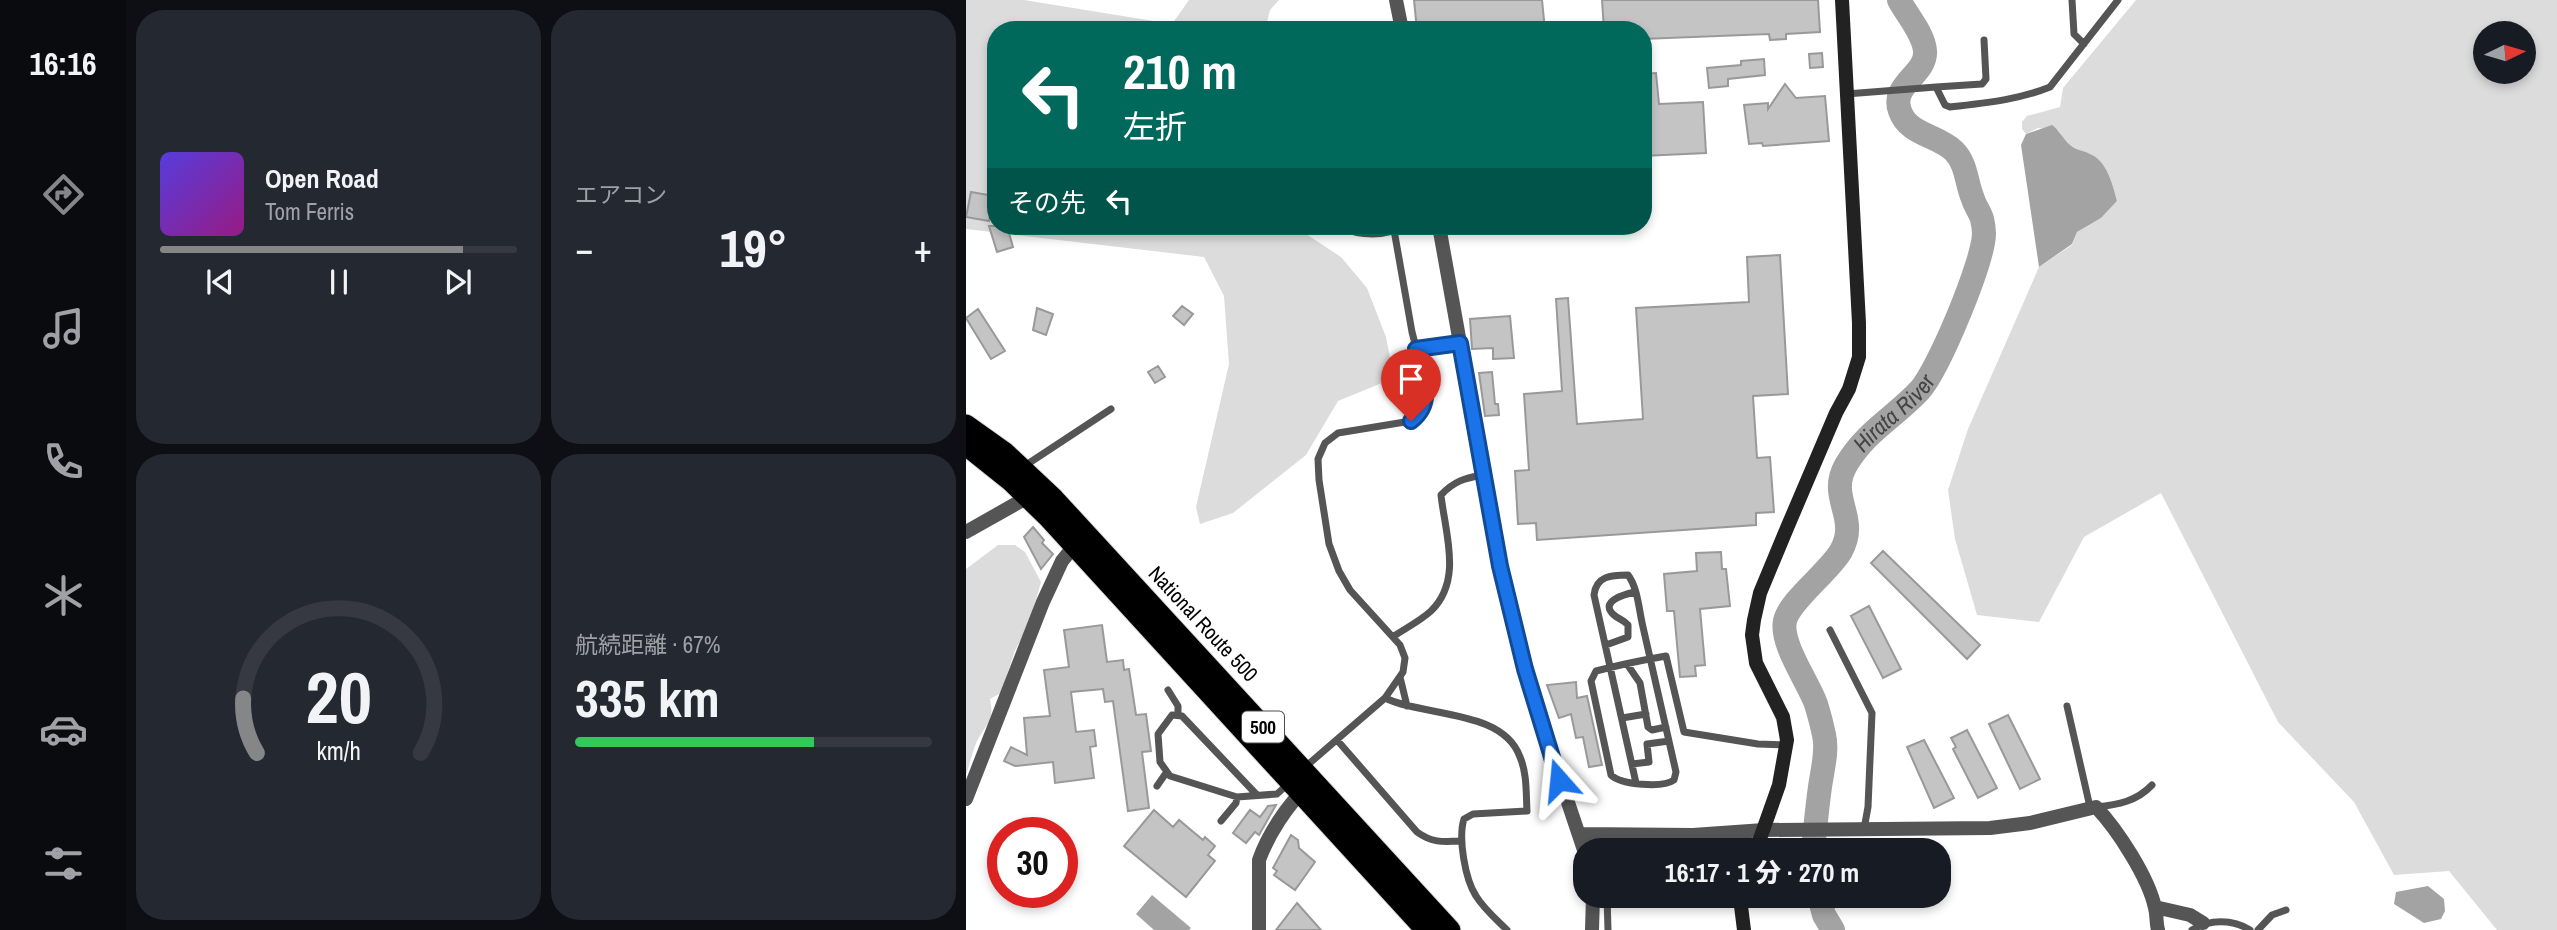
<!DOCTYPE html>
<html lang="ja">
<meta charset="utf-8">
<style>
body{margin:0;font-family:"Archivo Narrow","Noto Sans JP",sans-serif;background:#242831;color:#f1f3f6;height:100vh;display:flex;flex-direction:column;font-size:26px;white-space:nowrap}
*{box-sizing:border-box;margin:0}
p{font-size:23px;color:#9ea1a6}
.icon{flex:none;width:38px;height:38px;fill:none;stroke:currentColor;stroke-width:2;stroke-linecap:round;stroke-linejoin:round}
.map{position:relative;flex:1;overflow:hidden}
.details{display:flex;flex-direction:column;gap:10px;padding:10px;background:#0d0f14;width:840px}
.details>*{flex:none}
.hud{position:absolute;left:21px;top:21px;width:665px;height:214px;border-radius:28px;box-shadow:0 4px 10px #0003;background:#00695c;color:#fff;overflow:hidden}
.needle{width:46px;rotate:85deg}
.buttons{position:absolute;left:1507px;top:21px;display:grid;gap:14px}
.buttons a{display:grid;place-items:center;width:63px;height:63px;border-radius:50%;background:#171b24;box-shadow:0 4px 10px #0003;font-size:35px}
.speed{position:absolute;left:21px;top:817px;display:flex;gap:14px;font-size:35px;font-weight:700;text-align:center}
.speed>*{display:grid;place-content:center;width:91px;height:91px;border-radius:50%;background:#171b24;box-shadow:0 4px 10px #0003;line-height:1}
.speed .limit{border:10px solid #d22;background:#fff;color:#111}
.pin{position:absolute;display:grid;place-items:center;width:60px;height:60px;color:#fff;margin:-72px -30px;border-radius:50% 50% 50% 0;rotate:-45deg;box-shadow:0 0 7px #0007}
.pin .icon{rotate:45deg}
.me{position:absolute;width:77px;margin:-38px;rotate:342deg;stroke-linejoin:round;filter:drop-shadow(0 0 5px #0008)}
.turn{display:flex;align-items:center;gap:24px;height:147px;padding:0 21px;font-size:32px}
.turn .icon{width:91px;height:91px;stroke-width:2.5}
.turn b{display:block;font-size:49px;line-height:60px}
.then{display:flex;align-items:center;height:66px;padding:0 21px;background:#0003;gap:14px;font-size:26px}
.big{font-size:52px;font-weight:800;line-height:1.1}
.details .card{flex:1;display:flex;flex-direction:column;justify-content:center;gap:10px;min-width:0;padding:0 24px;border-radius:28px;background:#242831}
.details .dial{align-items:center;gap:0}
.dial svg{height:182px;overflow:visible;fill:none;stroke:#363941;stroke-width:7;stroke-linecap:round;text-anchor:middle}
.dial text{fill:#f1f3f6;stroke:none}
.song{display:flex;align-items:center;gap:21px}
.cover{width:84px;height:84px;border-radius:10px;background:linear-gradient(135deg,hsl(250 70% 55%),hsl(310 70% 35%))}
.played{height:7px;border-radius:4px;background:linear-gradient(90deg,#858687 85%,#363941 85%)}
.keys{display:flex;justify-content:space-around;direction:ltr}
.heat{display:flex;justify-content:space-between;align-items:center;font-size:38px;direction:ltr}
.charge{height:10px;border-radius:5px;background:linear-gradient(90deg,#34c759 67%,#363941 0)}
.details .tiles{flex:1;display:grid;gap:10px;grid-template-columns:repeat(2,1fr)}
.trip{position:absolute;left:607px;top:838px;width:378px;height:70px;border-radius:28px;background:#171b24;box-shadow:0 4px 10px #0003;font-weight:800;line-height:70px;text-align:center}
main{display:flex;flex:1;min-height:0}
.tabs{display:flex;flex-direction:column;width:126px;justify-content:space-around;align-items:center;background:#090b0e;color:#9ea1a6}
.tabs .icon{width:49px;height:49px}
.tabs .current{color:#858687}
.tabs b{font-size:32px;color:#f1f3f6}
.map>svg:first-child{display:block}
</style>
<main>
<nav class="tabs">
<b>16:16</b>
<svg class="icon current" aria-label="directions" viewBox="0 0 24 24"><path d="M12 3l9 9-9 9-9-9zM9 14v-3h6M13 9l2 2-2 2"/></svg>
<svg class="icon" aria-label="music" viewBox="0 0 24 24"><path d="M9 18V5l10-2v13"/><circle cx="6" cy="18" r="3"/><circle cx="16" cy="16" r="3"/></svg>
<svg class="icon" aria-label="phone" viewBox="0 0 24 24"><path d="M5 4h4l2 5-3 2q2 4 5 5l2-3 5 2v4C11 20 4 13 5 4z"/></svg>
<svg class="icon" aria-label="climate" viewBox="0 0 24 24"><path d="M12 3v18M4 7l16 10M4 17L20 7"/></svg>
<svg class="icon" aria-label="car" viewBox="0 0 24 24"><path d="M5 17H2v-5l4-1 3-4h7l3 4 3 1v5h-3M9 17h6M6 11h13"/><circle cx="7" cy="17" r="2"/><circle cx="17" cy="17" r="2"/></svg>
<svg class="icon" aria-label="filters" viewBox="0 0 24 24"><path d="M4 7h16M4 17h16"/><circle cx="9" cy="7" r="2"/><circle cx="15" cy="17" r="2"/></svg>
</nav>
<section class="details">
<div class="tiles">
<div class="card">
<div class="song"><i class="cover"></i><div><b>Open Road</b><p>Tom Ferris</p></div></div>
<div class="played"></div>
<div class="keys"><svg class="icon" aria-label="previous" viewBox="0 0 24 24"><path d="M18 5L8 12l10 7zM5 5v14"/></svg><svg class="icon" aria-label="pause" viewBox="0 0 24 24"><path d="M8 5v14M16 5v14"/></svg><svg class="icon" aria-label="next" viewBox="0 0 24 24"><path d="M6 5l10 7-10 7zM19 5v14"/></svg></div>
</div>
<div class="card"><p>エアコン</p>
<div class="heat"><a>−</a><b class="big">19°</b><a>+</a></div>
</div>
<div class="card dial"><svg viewBox="0 0 100 80">
<path d="M14 69A42 42 0 1 1 86 69"/>
<path d="M14 69A42 42 0 0 1 8 45" stroke="#858687"/>
<text x="50" y="56" font-size="32" font-weight="700">20</text>
<text x="50" y="72" font-size="11">km/h</text>
</svg></div>
<div class="card"><p>航続距離 · 67%</p><b class="big">335 km</b><div class="charge"></div></div>
</div>
</section>
<div class="map">
<svg width="1591" height="930" viewBox="0 0 1591 930">
<rect width="100%" height="100%" fill="#fff"/>
<path fill="#dcdcdc" fill-rule="evenodd" d="M 0,0 L 58,0 L 206,24 L 223,0 L 313,0 L 304,10 L 299,30 L 30,30 L 30,226 L 328,226 L 375,257 L 401,288 L 420,337 L 428,378 L 372,401 L 340,455 L 267,513 L 234,524 L 230,507 L 263,364 L 258,296 L 238,257 L 0,229 Z
M 1170,0 L 1591,0 L 1591,930 L 1531,930 L 1483,871 L 1428,875 L 1388,802 L 1312,722 L 1195,493 L 1118,537 L 1073,622 L 1011,615 L 989,539 L 982,490 L 1002,429 L 1073,267 L 1106,245 L 1111,232 L 1135,218 L 1151,201 C 1147,184 1142,166 1127,156 C 1123,152 1117,153 1111,151 C 1102,146 1097,138 1092,130 L 1072,128 L 1060,134 L 1056,129 L 1056,122 L 1061,116 L 1094,107 L 1097,88 ZM 1519,33 L 1558,33 L 1558,72 L 1519,72 Z
M 32,545 L 49,545 L 59,552 L 75,582 L 62,628 L 49,650 L 35,693 L 24,699 C 29,721 20,724 11,741 C 6,752 4,764 0,775 L 0,569 Z"/>
<path fill="#a3a3a3" d="M 1086,125 C 1094,131 1097,139 1104,145 C 1111,151 1117,150 1124,154 C 1141,161 1147,185 1151,201 L 1135,218 L 1111,232 L 1106,244 L 1073,267 L 1055,145 L 1060,134 Z
M 1462,886 L 1478,899 L 1479,911 L 1475,919 L 1458,923 L 1428,904 L 1430,892 Z
M 186,895 L 225,928 L 223,930 L 188,930 L 170,914 Z"/>
<g fill="none" stroke-linecap="round" stroke-linejoin="round">
<g stroke="#a3a3a3" stroke-width="24">
<path id="s1" d="M 847,850 C 849,830 851,808 854,787 C 856,771 862,751 858,735 C 856,725 853,714 850,704 C 842,682 814,643 819,621 C 823,601 863,572 875,551 C 894,517 861,498 880,465 C 900,431 929,417 954,390 C 973,368 1017,263 1018,234 C 1018,230 1017,223 1016,219 C 1014,212 1009,206 1007,199 C 1000,183 1001,164 988,151 C 972,135 942,135 934,111 C 924,85 961,74 959,51 C 958,34 941,15 933,0"/>
<path d="M 853,896 L 858,915 L 867,930"/>
</g>
</g>
<path fill="#c4c4c4" stroke="#999" stroke-width="2" d="M 448,0 L 576,0 L 579,30 L 451,30 Z
M 636,0 L 852,0 L 854,32 L 820,34 L 820,39 L 804,40 L 803,34 L 677,39 L 677,30 L 638,30 Z
M 856,53 L 857,67 L 844,68 L 843,54 Z
M 798,59 L 799,75 L 762,79 L 762,86 L 743,88 L 741,68 L 775,65 L 775,61 Z
M 690,73 L 693,104 L 737,102 L 740,153 L 677,156 L 677,74 Z
M 819,84 L 830,98 L 859,96 L 863,141 L 797,146 L 796,143 L 783,144 L 778,105 L 802,103 L 802,109 Z
M 5,192 L 28,196 L 23,221 L 0,217 Z
M 23,226 L 41,226 L 47,247 L 31,252 Z
M 814,255 L 822,394 L 787,396 L 791,458 L 804,457 L 808,512 L 790,513 L 790,525 L 571,540 L 570,523 L 552,524 L 549,471 L 563,470 L 558,394 L 596,391 L 590,299 L 602,298 L 611,424 L 677,419 L 670,308 L 783,302 L 781,257 Z
M 216,306 L 227,314 L 218,325 L 207,316 Z
M 71,308 L 87,314 L 80,335 L 67,330 Z
M 12,309 L 39,351 L 25,359 L 0,318 Z
M 544,316 L 548,358 L 527,359 L 527,348 L 506,349 L 504,319 Z
M 192,366 L 199,377 L 189,383 L 182,372 Z
M 526,372 L 529,404 L 532,404 L 533,415 L 519,416 L 513,373 Z
M 67,527 L 78,540 L 76,543 L 87,554 L 75,569 L 58,537 Z
M 917,551 L 1014,645 L 1001,659 L 905,563 Z
M 755,552 L 756,569 L 760,569 L 764,606 L 734,609 L 739,665 L 729,666 L 730,676 L 714,677 L 708,611 L 701,611 L 698,574 L 731,571 L 730,553 Z
M 903,606 L 935,669 L 917,678 L 885,616 Z
M 136,625 L 141,662 L 157,660 L 158,670 L 163,669 L 170,715 L 180,714 L 185,751 L 176,752 L 183,808 L 162,811 L 147,701 L 139,702 L 137,689 L 105,692 L 110,732 L 128,730 L 130,746 L 124,747 L 128,778 L 89,783 L 87,762 L 49,766 L 38,761 L 45,747 L 61,755 L 58,718 L 84,716 L 78,670 L 103,667 L 98,630 Z
M 610,682 L 611,698 L 621,696 L 636,765 L 623,767 L 617,737 L 610,738 L 605,714 L 593,718 L 581,685 Z
M 1042,715 L 1074,779 L 1054,789 L 1023,724 Z
M 1001,730 L 1031,788 L 1012,798 L 987,749 L 990,747 L 985,738 Z
M 958,740 L 988,798 L 968,808 L 941,747 Z
M 310,805 L 293,835 L 289,832 L 280,843 L 267,833 L 284,810 L 294,817 L 302,806 Z
M 188,810 L 207,827 L 213,820 L 237,840 L 239,837 L 249,846 L 242,855 L 249,861 L 220,897 L 158,846 Z
M 325,835 L 332,840 L 333,848 L 349,862 L 329,890 L 308,875 L 311,871 L 307,868 Z
M 331,903 L 355,930 L 310,930 Z"/>
<g fill="none" stroke-linecap="round" stroke-linejoin="round">
<defs>
<path id="highway" d="M 0,425 L 38,452 L 88,499 L 484,930
M 0,445 L 45,481 L 82,517 L 460,930"/>
</defs>
<use href="#highway" stroke="#dbdbdb" stroke-width="23"/>
<path stroke="#555" stroke-width="7" d="M 1106,0 L 1108,34 L 1118,44
M 970,87 L 1016,84 L 1020,79 L 1018,40
M 880,94 L 970,87 L 979,105 L 984,107 C 1018,103 1052,100 1084,87 L 1152,0
M 371,226 C 394,236 416,238 439,226
M 450,349 L 494,343
M 57,467 L 145,409
M 864,630 L 906,713 L 902,807 L 898,829
M 428,636 C 440,628 454,621 465,611 C 497,580 479,533 475,495 C 488,481 499,478 517,475
M 640,645 L 662,637 L 662,625 C 658,620 652,619 648,615 C 632,601 660,594 669,592
M 661,664 L 674,683 L 682,727 L 686,730 L 700,727
M 434,677 L 441,706
M 202,690 L 212,706 L 212,714
M 419,698 C 458,717 537,709 554,757 C 561,773 560,793 561,811 L 507,814 L 498,819 C 492,838 499,879 510,896 C 518,909 530,919 541,930
M 1101,706 L 1124,807
M 656,718 L 680,714
M 371,740 L 451,832 C 466,843 477,842 495,841
M 666,764 L 683,762 L 681,744 L 703,741
M 338,768 L 419,698 L 437,672 L 439,658 L 434,645 L 384,590 L 373,571 L 363,544 L 353,480 L 352,459 L 359,443 L 372,433 L 445,421 L 456,413 L 459,402 L 460,386 L 446,332 L 428,230
M 670,783 L 628,595 C 630,576 645,575 662,575 C 672,588 673,611 677,627 C 688,676 699,724 710,772 L 708,780 C 697,788 655,785 645,775 L 625,681 L 630,671 C 653,665 677,660 700,656 L 718,732 L 792,744 L 821,745
M 191,786 L 200,773
M 291,795 L 216,716 L 206,715 L 192,734 L 194,762 L 204,776 L 271,797 L 311,794 L 322,784
M 1130,807 C 1152,805 1171,801 1186,785
M 255,821 L 270,803 L 271,797
M 651,850 L 658,835
M 641,896 L 642,930
M 1226,930 C 1243,919 1267,919 1284,930
M 1292,930 L 1306,915 L 1320,910"/>
<path stroke="#555" stroke-width="14" d="M 430,0 L 436,30
M 473,226 L 534,566 L 570,707 L 620,856
M 0,532 L 62,497
M 0,799 L 77,602 L 96,561 L 109,545
M 613,834 L 727,835 L 798,830 L 1024,828 L 1064,823 L 1130,807 C 1151,829 1183,878 1189,908 C 1191,915 1190,923 1192,930
M 1189,907 L 1224,915 L 1237,923
M 293,930 L 293,860 C 302,835 321,805 341,787
M 626,930 L 627,896"/>
<path stroke="#222" stroke-width="14" d="M 790,850 L 813,785 L 821,740 L 817,717 L 790,663 L 786,635 L 788,620 L 794,593 L 821,528 L 870,413 L 883,389 L 893,357 L 893,323 L 876,0
M 776,896 L 775,906 L 778,930"/>
<use href="#highway" stroke="#000" stroke-width="21"/>
</g>
<g fill="none" stroke-linecap="round" stroke-linejoin="round">
<defs>
<path id="route" d="M 445,421 C 470,402 456,375 450,349 L 494,343 L 534,566 L 559,669 L 593,780"/>
</defs>
<use href="#route" stroke="#114b97" stroke-width="18"/>
<use href="#route" stroke="#1a73e8" stroke-width="12"/>
</g>
<g text-anchor="middle" stroke-width="5" stroke-linejoin="round" paint-order="stroke">
<rect fill="#fff" stroke="#4c4c4c" stroke-width="2" x="276" y="711.5" width="42" height="31" rx="5"/>
<g font-size="19" font-weight="bold" fill="#000">
<text x="297" y="734">500</text>
</g>
<g font-size="21" fill="#000" stroke="#fff">
<text transform="translate(237 624) rotate(47)" y="7">National Route 500</text>
</g>
<g font-size="23" font-style="italic" fill="#444" stroke="#fff">
<text dy="8" stroke="none"><textPath href="#s1" startOffset="488">Hirata River</textPath></text>
</g>
</g>
</svg>
<div class="buttons">
<a><svg class="needle" viewBox="-14 -14 28 28"><path d="M0-13l5 13h-10z" fill="#e53935"/><path d="M0 13l5-13h-10z" fill="#9ea1a6"/></svg></a>
</div>
<div class="speed"><div class="limit">30</div></div>
<div class="pin" style="left:445px;top:421px;background:#d93025"><svg class="icon" aria-label="arrive" viewBox="0 0 24 24"><path d="M6 21V4h12l-3 4 3 4H6"/></svg></div>
<svg class="me" style="left:593px;top:780px" viewBox="-20 -20 40 40"><path d="M0-17L14 15 0 8-14 15z" fill="#1a73e8" stroke="#fff" stroke-width="4"/></svg>
<div class="trip">16:17 · 1 分 · 270 m</div>
<div class="hud">
<div class="turn"><svg class="icon" aria-label="left" viewBox="0 0 24 24"><path d="M17 20v-9H6M10 6l-5 5 5 5"/></svg><div><b>210 m</b>左折</div></div>
<div class="then">その先<svg class="icon" aria-label="left" viewBox="0 0 24 24"><path d="M17 20v-9H6M10 6l-5 5 5 5"/></svg></div>
</div>
</div>
</main>
